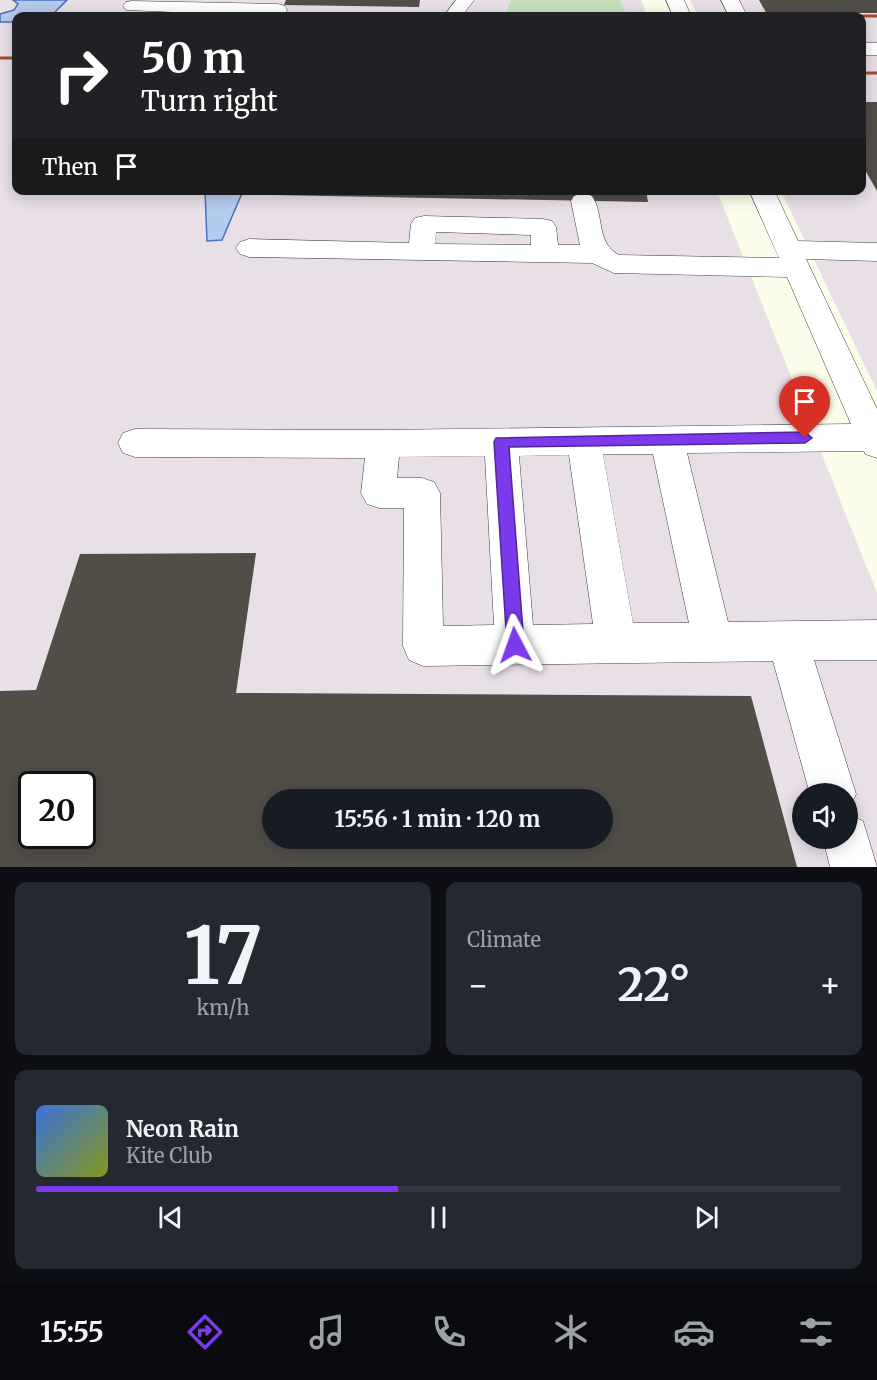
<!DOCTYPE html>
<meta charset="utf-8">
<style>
body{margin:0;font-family:Merriweather,serif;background:#242831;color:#f1f3f6;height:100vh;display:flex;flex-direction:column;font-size:22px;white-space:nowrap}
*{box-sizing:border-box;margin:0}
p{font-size:20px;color:#9ea1a6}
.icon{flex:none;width:33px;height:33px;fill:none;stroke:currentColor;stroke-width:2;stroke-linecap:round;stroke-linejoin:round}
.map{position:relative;height:867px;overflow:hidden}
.sheet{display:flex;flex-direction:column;gap:15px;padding:15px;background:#0d0f14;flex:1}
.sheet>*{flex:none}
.guide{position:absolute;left:12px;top:12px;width:854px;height:183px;border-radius:12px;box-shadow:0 3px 15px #0003;background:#202124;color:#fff;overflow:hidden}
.tools{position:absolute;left:792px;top:783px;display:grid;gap:12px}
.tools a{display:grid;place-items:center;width:66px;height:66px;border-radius:50%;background:#171b24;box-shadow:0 3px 15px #0003;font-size:30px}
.speed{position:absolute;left:18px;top:771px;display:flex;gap:12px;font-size:30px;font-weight:700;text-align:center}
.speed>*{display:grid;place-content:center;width:78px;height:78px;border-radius:50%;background:#171b24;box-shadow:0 3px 15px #0003;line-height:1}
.speed .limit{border:3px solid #111;border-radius:9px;background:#fff;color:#111}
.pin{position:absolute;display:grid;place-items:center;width:51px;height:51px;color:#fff;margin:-62px -26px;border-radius:50% 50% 50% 0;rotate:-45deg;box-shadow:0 0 6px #0007}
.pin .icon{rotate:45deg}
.me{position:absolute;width:66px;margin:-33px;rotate:356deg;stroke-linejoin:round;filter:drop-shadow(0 0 4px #0008)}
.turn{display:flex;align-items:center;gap:21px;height:126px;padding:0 30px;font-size:27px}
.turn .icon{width:78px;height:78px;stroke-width:2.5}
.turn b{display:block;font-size:42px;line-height:51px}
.then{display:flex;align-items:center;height:57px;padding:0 30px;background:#0003;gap:12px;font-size:22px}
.big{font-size:45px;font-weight:700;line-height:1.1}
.sheet .tile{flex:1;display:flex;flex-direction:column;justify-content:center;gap:9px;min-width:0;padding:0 21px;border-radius:12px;background:#242831}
.sheet .dial{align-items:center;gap:0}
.dial b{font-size:78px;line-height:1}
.song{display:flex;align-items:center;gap:18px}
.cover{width:72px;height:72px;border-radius:9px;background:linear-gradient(135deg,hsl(220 70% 55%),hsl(70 70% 35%))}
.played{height:6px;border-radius:3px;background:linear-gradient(90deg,#7c3aed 45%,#363941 45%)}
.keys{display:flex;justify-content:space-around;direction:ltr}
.heat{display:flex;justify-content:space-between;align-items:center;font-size:33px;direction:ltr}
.sheet .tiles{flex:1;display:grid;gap:15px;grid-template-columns:1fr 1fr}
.tile:last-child{grid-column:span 2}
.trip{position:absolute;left:262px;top:789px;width:351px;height:60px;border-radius:30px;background:#171b24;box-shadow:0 3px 15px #0003;font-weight:700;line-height:60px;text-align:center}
.dock{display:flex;height:96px;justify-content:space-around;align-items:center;background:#090b0e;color:#9ea1a6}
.dock .icon{width:42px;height:42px}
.dock .active{color:#7c3aed}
.dock b{font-size:27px;color:#f1f3f6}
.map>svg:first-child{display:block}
</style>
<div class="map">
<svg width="877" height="867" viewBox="0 0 877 867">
<rect width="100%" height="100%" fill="#fcfcea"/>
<path fill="#e8dfe7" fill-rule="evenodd" d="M 0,0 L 641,0 L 647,16 L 16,16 L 16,190 L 717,191 L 877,593 L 877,867 L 0,867 ZM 32,784 L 82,784 L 82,836 L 32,836 ZM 802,794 L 848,794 L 848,838 L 802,838 ZM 273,800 L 603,800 L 603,838 L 273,838 Z
M 690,0 L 877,0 L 877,391 L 781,191 L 861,190 L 861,16 L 698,16 Z"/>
<path fill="#c5e2b9" d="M 511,0 L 620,0 L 627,16 L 505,16 Z"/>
<path fill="#b5cbed" stroke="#4671bb" stroke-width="1.5" d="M 13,0 L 67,0 L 51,16 L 16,16 L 16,22 L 0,22 L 0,14 L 14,10 L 18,4 Z
M 205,191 L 243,191 L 222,240 L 207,241 Z"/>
<path fill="#514e48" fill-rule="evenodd" d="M 286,0 L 420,0 L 419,7 L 284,5 Z
M 759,0 L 877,0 L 877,13 L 842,13 L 845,16 L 768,16 Z
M 861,102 L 877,102 L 877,191 L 861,163 Z
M 276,190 L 646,190 L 648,202 L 275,195 Z
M 256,553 L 236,693 L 751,696 L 797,867 L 0,867 L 0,691 L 36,690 L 80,554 ZM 32,784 L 82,784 L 82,836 L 32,836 ZM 273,800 L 603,800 L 603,838 L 273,838 Z"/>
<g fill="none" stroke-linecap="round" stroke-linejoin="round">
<defs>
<path id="minor" d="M 456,0 L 474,0 L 462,16 L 444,16 Z
M 666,0 L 684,0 L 691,16 L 673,16 Z
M 721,0 L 739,0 L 747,16 L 729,16 Z
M 132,1 L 278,4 L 285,6 L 287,10 L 285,16 L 267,16 L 126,10 L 123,6 L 126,2 Z
M 861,43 L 877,43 L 877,55 L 861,55 Z
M 749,190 L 774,190 L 798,241 L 877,243 L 877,261 L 806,259 L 877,409 L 877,458 L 865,454 L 864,451 L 687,453 L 728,622 L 877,620 L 877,660 L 814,660 L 856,794 L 848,811 L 848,794 L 810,794 L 773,661 L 423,666 L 409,660 L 403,646 L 404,508 L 379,508 L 367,504 L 361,493 L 365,458 L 135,457 L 123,453 L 118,443 L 123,433 L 135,429 L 383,430 L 851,424 L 787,277 L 614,273 L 592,263 L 249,257 L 240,254 L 236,248 L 240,242 L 249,239 L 409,243 L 411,224 L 415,218 L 424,216 L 543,219 L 552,221 L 556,227 L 558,245 L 580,245 L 571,201 L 574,196 L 583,193 L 592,196 C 605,215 595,242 619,255 L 779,258 ZM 436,232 L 531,235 L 531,245 L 435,244 ZM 603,454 L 653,454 L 689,623 L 633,623 ZM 569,455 L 593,624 L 533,625 L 519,456 ZM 485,456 L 494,625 L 443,626 L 440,493 L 434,482 L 422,478 L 397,478 L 399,457 Z
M 848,815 L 863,821 L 877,867 L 830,867 L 823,838 L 848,838 Z"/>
</defs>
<use href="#minor" stroke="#3d3d3d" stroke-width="1"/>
<use href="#minor" fill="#fff" fill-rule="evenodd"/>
<path stroke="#a74a35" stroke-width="3" d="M 846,16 L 877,16
M 0,58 L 16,58
M 861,73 L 877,73"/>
</g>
<path fill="#7c3aed" stroke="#51269a" stroke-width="1.5" d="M 805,432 L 812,438 L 805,443 L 509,447 L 524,645 L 521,651 L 515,653 L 510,651 L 507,645 L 494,442 L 496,438 Z"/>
</svg>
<div class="tools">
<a><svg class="icon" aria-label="sound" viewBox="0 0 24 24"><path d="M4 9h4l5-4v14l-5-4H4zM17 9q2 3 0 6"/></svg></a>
</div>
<div class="speed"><div class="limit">20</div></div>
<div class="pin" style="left:805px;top:438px;background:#d93025"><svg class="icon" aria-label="arrive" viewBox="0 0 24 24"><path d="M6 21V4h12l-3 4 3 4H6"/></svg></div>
<svg class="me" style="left:515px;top:645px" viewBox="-20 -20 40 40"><path d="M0-17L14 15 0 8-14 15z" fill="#7c3aed" stroke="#fff" stroke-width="4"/></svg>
<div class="trip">15:56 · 1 min · 120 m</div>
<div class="guide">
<div class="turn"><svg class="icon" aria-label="right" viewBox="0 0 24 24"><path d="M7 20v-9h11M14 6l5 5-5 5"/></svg><div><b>50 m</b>Turn right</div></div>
<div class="then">Then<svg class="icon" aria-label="arrive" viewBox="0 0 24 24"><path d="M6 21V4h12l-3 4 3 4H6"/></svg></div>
</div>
</div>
<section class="sheet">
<div class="tiles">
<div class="tile dial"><b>17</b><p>km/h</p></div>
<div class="tile"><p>Climate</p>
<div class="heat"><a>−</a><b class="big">22°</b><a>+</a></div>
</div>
<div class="tile">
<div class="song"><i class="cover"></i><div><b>Neon Rain</b><p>Kite Club</p></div></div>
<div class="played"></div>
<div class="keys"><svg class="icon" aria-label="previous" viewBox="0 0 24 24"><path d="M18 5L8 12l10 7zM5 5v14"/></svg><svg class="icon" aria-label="pause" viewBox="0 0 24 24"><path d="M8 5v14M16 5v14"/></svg><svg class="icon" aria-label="next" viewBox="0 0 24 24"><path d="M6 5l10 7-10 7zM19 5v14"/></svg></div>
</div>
</div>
</section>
<nav class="dock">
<b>15:55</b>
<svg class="icon active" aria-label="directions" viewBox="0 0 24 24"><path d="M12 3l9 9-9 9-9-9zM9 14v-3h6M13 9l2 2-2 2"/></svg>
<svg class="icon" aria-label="music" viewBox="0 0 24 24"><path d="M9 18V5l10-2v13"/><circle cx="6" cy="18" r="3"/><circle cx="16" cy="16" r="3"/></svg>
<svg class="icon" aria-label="phone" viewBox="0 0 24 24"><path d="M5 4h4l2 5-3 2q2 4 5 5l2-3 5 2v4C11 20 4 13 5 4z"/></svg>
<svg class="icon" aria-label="climate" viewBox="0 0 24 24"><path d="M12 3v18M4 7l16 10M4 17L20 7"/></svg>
<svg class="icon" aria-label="car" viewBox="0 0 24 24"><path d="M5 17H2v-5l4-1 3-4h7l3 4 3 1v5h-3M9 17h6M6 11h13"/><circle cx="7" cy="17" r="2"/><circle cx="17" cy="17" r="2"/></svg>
<svg class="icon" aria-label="filters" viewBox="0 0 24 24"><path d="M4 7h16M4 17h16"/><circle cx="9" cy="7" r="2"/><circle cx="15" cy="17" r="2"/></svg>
</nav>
